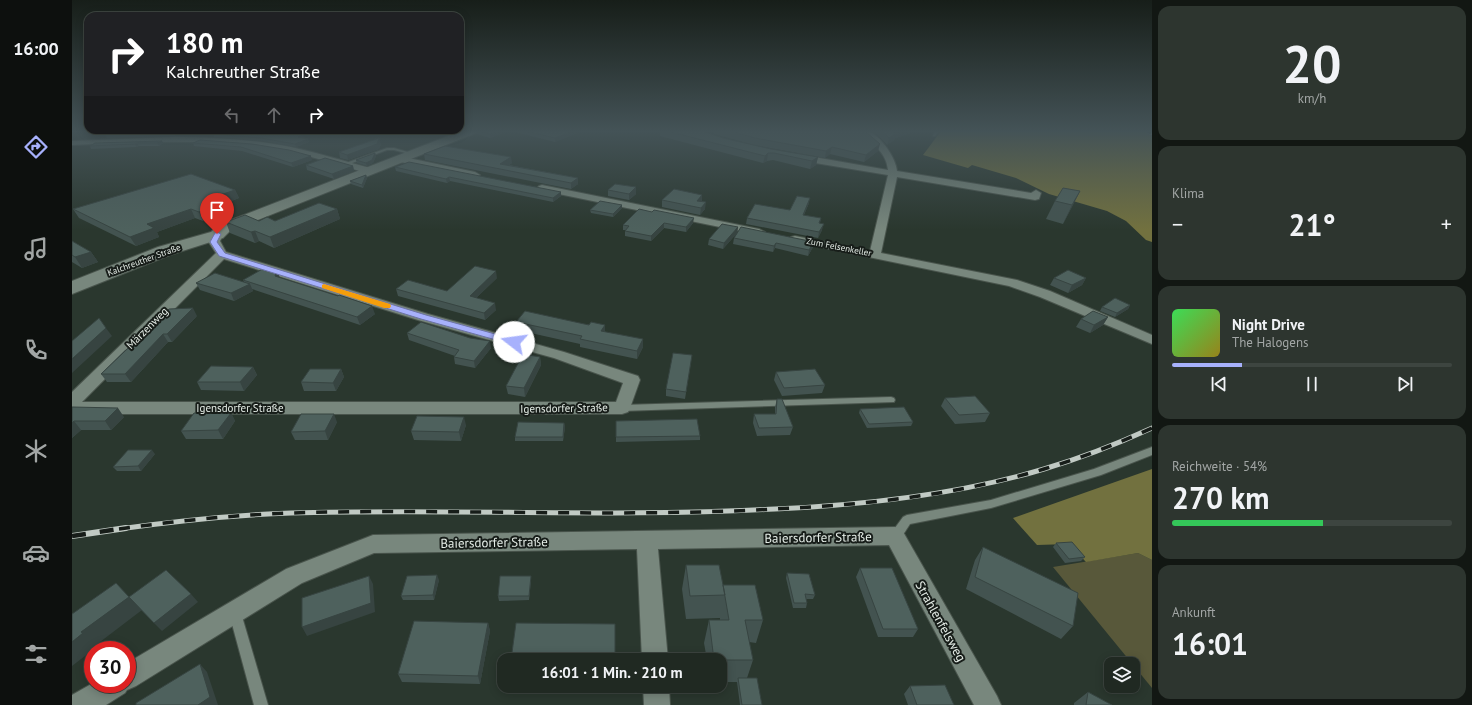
<!DOCTYPE html>
<html lang="de">
<meta charset="utf-8">
<style>
body{margin:0;font-family:"PT Sans",sans-serif;background:#2d352f;color:#f1f3f6;height:100vh;display:flex;flex-direction:column;font-size:15px;white-space:nowrap}
*{box-sizing:border-box;margin:0}
p{font-size:13px;color:#a2a6a5}
.icon{flex:none;width:22px;height:22px;fill:none;stroke:currentColor;stroke-width:2;stroke-linecap:round;stroke-linejoin:round}
.map{position:relative;flex:1;overflow:hidden}
.drawer{display:flex;flex-direction:column;gap:6px;padding:6px;background:#121713;width:320px}
.drawer>*{flex:none}
.hud{position:absolute;left:12px;top:12px;width:380px;height:122px;border-radius:12px;box-shadow:0 2px 10px #0003,0 0 0 1px #3d4540;background:#202124;color:#fff;overflow:hidden}
.tools{position:absolute;left:1032px;top:657px;display:grid;gap:8px}
.tools a{display:grid;place-items:center;width:36px;height:36px;border-radius:8px;background:#202922;box-shadow:0 2px 10px #0003,0 0 0 1px #3d4540;font-size:20px}
.speed{position:absolute;left:12px;top:641px;display:flex;gap:8px;font-size:20px;font-weight:700;text-align:center}
.speed>*{display:grid;place-content:center;width:52px;height:52px;border-radius:50%;background:#202922;box-shadow:0 2px 10px #0003,0 0 0 1px #3d4540;line-height:1}
.speed .limit{border:6px solid #d22;background:#fff;color:#111}
.pin{position:absolute;display:grid;place-items:center;width:34px;height:34px;color:#fff;margin:-41px -17px;border-radius:50% 50% 50% 0;rotate:-45deg;box-shadow:0 0 4px #0007}
.pin .icon{rotate:45deg}
.me{position:absolute;width:44px;margin:-22px;rotate:285deg;stroke-linejoin:round;filter:drop-shadow(0 0 3px #0008)}
.turn{display:flex;align-items:center;gap:14px;height:84px;padding:0 16px;font-size:18px}
.turn .icon{width:52px;height:52px;stroke-width:2.5}
.turn b{display:block;font-size:28px;line-height:34px}
.lanes{display:flex;align-items:center;height:38px;padding:0 16px;background:#0003;justify-content:center;gap:20px;direction:ltr}
.lanes .off{opacity:.35}
.big{font-size:30px;font-weight:700;line-height:1.1}
.drawer .tile{flex:1;display:flex;flex-direction:column;justify-content:center;gap:6px;min-width:0;padding:0 14px;border-radius:12px;background:#2d352f}
.drawer .dial{align-items:center;gap:0}
.dial b{font-size:52px;line-height:1}
.song{display:flex;align-items:center;gap:12px}
.cover{width:48px;height:48px;border-radius:6px;background:linear-gradient(135deg,hsl(130 70% 55%),hsl(50 70% 35%))}
.played{height:4px;border-radius:2px;background:linear-gradient(90deg,#a7b1fc 25%,#3d4540 25%)}
.keys{display:flex;justify-content:space-around;direction:ltr}
.heat{display:flex;justify-content:space-between;align-items:center;font-size:22px;direction:ltr}
.charge{height:6px;border-radius:3px;background:linear-gradient(90deg,#34c759 54%,#3d4540 0)}
.trip{position:absolute;left:425px;top:653px;width:230px;height:40px;border-radius:12px;background:#202922;box-shadow:0 2px 10px #0003,0 0 0 1px #3d4540;font-weight:700;line-height:40px;text-align:center}
main{display:flex;flex:1;min-height:0}
.dock{display:flex;flex-direction:column;width:72px;justify-content:space-around;align-items:center;background:#0d100e;color:#a2a6a5}
.dock .icon{width:28px;height:28px}
.dock .selected{color:#a7b1fc}
.dock b{font-size:18px;color:#f1f3f6}
.map>svg:first-child{display:block}
</style>
<main>
<nav class="dock">
<b>16:00</b>
<svg class="icon selected" aria-label="directions" viewBox="0 0 24 24"><path d="M12 3l9 9-9 9-9-9zM9 14v-3h6M13 9l2 2-2 2"/></svg>
<svg class="icon" aria-label="music" viewBox="0 0 24 24"><path d="M9 18V5l10-2v13"/><circle cx="6" cy="18" r="3"/><circle cx="16" cy="16" r="3"/></svg>
<svg class="icon" aria-label="phone" viewBox="0 0 24 24"><path d="M5 4h4l2 5-3 2q2 4 5 5l2-3 5 2v4C11 20 4 13 5 4z"/></svg>
<svg class="icon" aria-label="climate" viewBox="0 0 24 24"><path d="M12 3v18M4 7l16 10M4 17L20 7"/></svg>
<svg class="icon" aria-label="car" viewBox="0 0 24 24"><path d="M5 17H2v-5l4-1 3-4h7l3 4 3 1v5h-3M9 17h6M6 11h13"/><circle cx="7" cy="17" r="2"/><circle cx="17" cy="17" r="2"/></svg>
<svg class="icon" aria-label="filters" viewBox="0 0 24 24"><path d="M4 7h16M4 17h16"/><circle cx="9" cy="7" r="2"/><circle cx="15" cy="17" r="2"/></svg>
</nav>
<div class="map">
<svg width="1080" height="705" viewBox="0 0 1080 705">
<rect width="100%" height="100%" fill="#2a372e"/>
<path fill="#58583a" d="M 1066,553 L 1080,560 L 1080,688 L 981,567 Z"/>
<path fill="#72713f" d="M 869,131 L 1071,131 L 1080,136 L 1080,242 L 1074,240 L 1054,221 L 1035,211 L 977,194 L 944,178 L 900,165 L 896,168 L 851,155 Z
M 1080,469 L 1080,560 L 1066,553 L 1014,562 L 997,544 L 965,545 L 941,518 Z"/>
<g fill="none" stroke-linecap="round" stroke-linejoin="round">
<defs>
<path id="lane" d="M 863,131 L 867,131 L 863,136 L 861,136 Z
M 315,148 L 322,148 L 343,154 L 341,155 L 322,150 L 315,150 L 275,165 L 271,164 Z
M 819,397 L 822,398 L 823,400 L 822,402 L 550,411 L 547,410 L 546,408 L 547,406 L 550,405 Z
M 1080,447 L 1080,455 L 1029,475 L 919,508 L 838,524 C 833,531 828,543 819,539 L 817,536 L 831,517 L 835,515 L 919,500 L 1022,469 Z
M 163,607 L 167,609 L 169,613 L 196,705 L 182,705 L 157,613 L 159,609 Z"/>
<path id="street" d="M 786,131 C 789,131 793,130 796,131 C 809,136 824,158 825,171 L 959,193 L 964,190 L 969,193 L 967,199 L 963,200 L 825,177 L 809,253 L 945,280 L 978,291 L 1080,335 L 1080,344 L 968,297 L 937,286 L 719,241 L 717,239 L 719,237 L 723,236 L 798,251 L 816,175 L 725,160 L 721,157 L 725,154 L 816,170 C 814,150 798,143 786,131 Z
M 104,137 C 142,138 181,139 219,147 C 247,153 275,162 302,169 L 304,171 L 299,174 C 268,166 239,155 207,150 C 139,138 69,142 0,145 L 0,141 Z
M 327,156 L 403,172 L 408,175 L 403,178 L 324,161 L 323,159 Z
M 470,185 L 687,229 L 693,232 L 687,235 L 467,190 L 465,188 L 467,186 Z
M 145,232 L 151,235 L 148,241 L 154,252 L 356,314 L 492,352 L 566,376 L 568,380 L 558,408 L 556,412 L 550,414 L 0,414 L 0,392 L 144,253 L 136,241 L 141,233 ZM 152,259 L 346,320 L 482,358 L 551,383 L 544,402 L 10,402 Z
M 823,527 L 830,530 L 925,696 L 929,705 L 902,705 L 817,545 L 586,549 L 596,660 L 570,660 L 565,549 L 302,553 L 230,583 L 64,686 L 55,690 L 53,693 L 34,705 L 0,705 L 0,695 L 21,683 L 55,684 L 55,663 L 214,569 L 301,535 Z
M 571,686 L 597,686 L 598,705 L 572,705 Z"/>
<path id="secondary" d="M 389,131 L 406,131 L 404,133 L 158,231 L 151,238 L 98,255 L 0,294 L 0,281 L 86,247 L 139,232 L 146,225 Z"/>
</defs>
<use href="#lane" stroke="#49544c" stroke-width="2"/>
<use href="#street" stroke="#49544c" stroke-width="2"/>
<use href="#secondary" stroke="#49544c" stroke-width="2"/>
<use href="#lane" fill="#78877d" fill-rule="evenodd"/>
<use href="#street" fill="#78877d" fill-rule="evenodd"/>
<use href="#secondary" fill="#78877d" fill-rule="evenodd"/>
<defs>
<path id="rail-far2" d="M 1074,131 L 1080,134"/>
<path id="rail-far1" d="M 47,529 C 104,521 161,515 219,513 C 380,508 541,518 703,509 C 793,505 885,495 972,469 C 1009,458 1045,444 1080,428"/>
<path id="rail" d="M 0,536 L 54,528"/>
</defs>
<use href="#rail-far2" stroke="#c1cac4" stroke-width="3"/>
<use href="#rail-far1" stroke="#c1cac4" stroke-width="5"/>
<use href="#rail" stroke="#c1cac4" stroke-width="6"/>
<use href="#rail-far2" stroke="#171d19" stroke-width="2" stroke-dasharray="5.5" stroke-linecap="butt"/>
<use href="#rail-far1" stroke="#171d19" stroke-width="3.5" stroke-dasharray="11" stroke-linecap="butt"/>
<use href="#rail" stroke="#171d19" stroke-width="4.5" stroke-dasharray="14" stroke-linecap="butt"/>
</g>
<path fill="#435350" d="M 36,131 L 110,131 L 103,136 L 35,138 L 33,134 Z
M 404,131 L 436,131 L 418,138 L 405,134 Z
M 439,131 L 510,131 L 483,142 Z
M 588,131 L 630,131 L 651,138 L 699,149 L 746,157 L 744,165 L 738,169 L 701,160 L 695,161 L 691,163 L 588,136 Z
M 642,131 L 793,131 L 806,151 L 792,162 L 758,154 L 753,158 L 682,145 L 642,134 Z
M 799,131 L 845,131 L 823,138 L 822,140 L 815,145 L 807,136 Z
M 141,134 L 232,138 L 236,139 L 237,142 L 224,147 L 191,141 L 142,137 Z
M 90,141 L 91,143 L 87,146 L 67,146 L 64,147 L 19,149 L 18,146 Z
M 121,143 L 180,144 L 240,160 L 221,167 L 170,151 L 122,146 Z
M 309,144 L 307,149 L 276,160 L 268,158 L 267,152 Z
M 303,153 L 304,156 L 301,163 L 295,166 L 285,163 L 284,160 Z
M 352,154 L 440,163 L 437,165 L 506,178 L 506,184 L 499,189 L 353,160 Z
M 234,165 L 281,166 L 282,171 L 262,179 L 235,170 Z
M 323,167 L 489,192 L 489,196 L 481,202 L 378,181 L 375,183 L 324,171 Z
M 294,175 L 295,178 L 291,188 L 279,184 L 278,181 Z
M 163,190 L 167,198 L 147,206 L 156,209 L 160,218 L 148,223 L 145,216 L 131,221 L 123,218 L 85,232 L 87,237 L 64,246 L 7,218 L 1,209 Z
M 536,190 L 564,194 L 557,200 L 536,196 Z
M 1008,191 L 991,224 L 974,219 L 983,201 Z
M 590,200 L 630,201 L 633,209 L 628,215 L 590,207 Z
M 737,203 L 732,215 L 749,218 L 748,223 L 750,230 L 746,238 L 674,224 L 675,218 L 718,210 Z
M 550,208 L 541,217 L 519,213 L 518,210 Z
M 265,209 L 268,219 L 202,248 L 187,241 L 183,243 L 158,233 L 154,222 L 187,221 L 203,221 Z
M 567,209 L 621,223 L 614,232 L 592,228 L 579,241 L 553,236 L 553,231 L 554,230 L 551,230 L 551,225 Z
M 666,227 L 665,233 L 651,249 L 636,245 L 637,239 Z
M 662,238 L 742,242 L 741,247 L 736,256 L 703,248 L 701,252 L 661,244 Z
M 0,241 L 19,252 L 26,262 L 10,268 L 0,262 Z
M 208,278 L 303,314 L 288,325 L 180,289 L 181,291 L 162,301 L 128,290 L 124,283 L 172,282 L 171,280 Z
M 425,278 L 404,298 L 424,310 L 413,320 L 326,296 L 324,289 L 375,291 Z
M 982,278 L 1014,278 L 1010,285 L 996,293 L 978,285 Z
M 1058,305 L 1056,309 L 1043,317 L 1028,311 L 1030,307 Z
M 125,316 L 100,342 L 96,342 L 59,382 L 35,382 L 29,374 L 53,350 Z
M 1036,317 L 1031,325 L 1018,333 L 1004,327 L 1009,319 Z
M 444,322 L 533,325 L 533,332 L 571,347 L 565,359 L 508,347 L 508,344 L 445,330 Z
M 335,333 L 419,348 L 403,368 L 383,364 L 382,357 L 383,356 L 337,340 Z
M 468,357 L 469,365 L 453,397 L 436,394 L 434,386 Z
M 619,362 L 613,399 L 594,396 L 594,389 Z
M 181,367 L 185,375 L 172,391 L 129,390 L 125,382 Z
M 269,369 L 272,377 L 264,391 L 232,391 L 229,382 Z
M 704,372 L 753,385 L 750,393 L 710,396 L 702,380 Z
M 873,398 L 918,413 L 913,422 L 883,424 L 869,406 Z
M 705,399 L 721,427 L 718,435 L 685,436 L 681,423 L 682,414 L 703,414 L 703,407 Z
M 0,407 L 52,417 L 39,430 L 9,430 L 0,438 Z
M 788,409 L 841,422 L 839,426 L 795,428 L 787,413 Z
M 159,413 L 163,421 L 151,439 L 114,439 L 109,431 Z
M 544,421 L 628,436 L 628,440 L 544,442 Z
M 265,422 L 256,440 L 223,440 L 219,432 Z
M 492,423 L 493,427 L 491,441 L 443,441 L 443,437 Z
M 394,425 L 389,441 L 342,440 L 339,431 Z
M 83,454 L 69,471 L 45,471 L 41,467 Z
M 984,543 L 1013,557 L 1009,561 L 993,563 L 981,547 Z
M 911,547 L 1001,626 L 989,639 L 894,589 L 903,560 Z
M 614,565 L 651,585 L 691,620 L 684,643 L 677,642 L 681,660 L 675,678 L 690,705 L 668,705 L 665,682 L 648,682 L 648,660 L 635,660 L 632,643 L 637,620 L 648,620 L 648,618 L 614,619 L 610,589 Z
M 788,568 L 846,629 L 841,637 L 806,637 L 784,577 Z
M 715,573 L 743,595 L 741,599 L 734,599 L 735,603 L 734,608 L 721,608 L 714,578 Z
M 459,576 L 459,580 L 457,600 L 427,601 L 426,596 Z
M 367,580 L 362,600 L 331,600 L 329,596 Z
M 416,623 L 418,631 L 408,684 L 330,682 L 326,674 Z
M 838,686 L 882,705 L 836,705 L 832,694 Z
M 1016,692 L 1040,705 L 1002,705 L 1002,703 Z"/>
<path fill="#374441" d="M 101,131 L 110,131 L 103,136 Z
M 425,131 L 436,131 L 418,138 L 418,134 Z
M 501,131 L 510,131 L 483,142 L 483,138 Z
M 824,131 L 845,131 L 823,138 L 822,140 L 815,145 L 817,138 L 821,132 Z
M 231,135 L 232,138 L 226,137 Z
M 307,138 L 309,144 L 307,149 L 276,160 L 275,155 Z
M 236,139 L 237,142 L 224,147 L 223,144 Z
M 90,141 L 91,143 L 87,146 L 85,143 Z
M 65,143 L 67,146 L 64,147 L 63,144 Z
M 808,144 L 806,151 L 792,162 L 794,155 Z
M 760,147 L 758,154 L 753,158 L 754,151 Z
M 303,153 L 304,156 L 301,163 L 295,166 L 294,163 Z
M 696,153 L 695,161 L 691,163 L 693,156 Z
M 239,156 L 240,160 L 221,167 L 219,163 Z
M 439,157 L 440,163 L 430,169 L 428,164 Z
M 746,157 L 744,165 L 738,169 L 740,161 Z
M 281,166 L 282,171 L 262,179 L 260,174 Z
M 294,175 L 295,178 L 291,188 L 290,185 Z
M 377,177 L 378,181 L 375,183 L 374,179 Z
M 506,178 L 506,184 L 499,189 L 499,183 Z
M 564,187 L 564,194 L 557,200 L 557,194 Z
M 163,190 L 167,198 L 141,208 L 156,209 L 160,218 L 148,223 L 145,216 L 131,221 L 127,212 L 133,200 Z
M 1008,191 L 999,209 L 991,224 L 1000,205 Z
M 489,192 L 489,196 L 481,202 L 481,198 Z
M 630,195 L 630,201 L 624,207 L 625,201 Z
M 738,198 L 737,203 L 729,221 L 731,215 Z
M 634,202 L 633,209 L 628,215 L 629,208 Z
M 550,205 L 550,208 L 541,217 L 541,214 Z
M 119,209 L 123,218 L 85,232 L 87,237 L 64,246 L 58,237 L 75,224 Z
M 265,209 L 268,219 L 202,248 L 198,237 Z
M 622,218 L 621,223 L 614,232 L 614,227 Z
M 592,223 L 592,228 L 579,241 L 579,236 Z
M 752,224 L 750,230 L 746,238 L 747,232 Z
M 666,227 L 665,233 L 651,249 L 652,243 Z
M 183,231 L 187,241 L 183,243 L 179,232 Z
M 742,242 L 741,247 L 736,256 L 737,250 Z
M 704,243 L 703,248 L 701,252 L 702,246 Z
M 19,252 L 26,262 L 10,268 L 3,257 Z
M 205,271 L 208,278 L 203,276 Z
M 424,271 L 425,278 L 399,303 L 398,296 Z
M 1014,278 L 1010,285 L 996,293 L 1000,285 Z
M 178,284 L 181,291 L 162,301 L 159,293 Z
M 423,303 L 424,310 L 413,320 L 412,313 Z
M 1058,305 L 1056,309 L 1043,317 L 1045,313 Z
M 300,306 L 303,314 L 288,325 L 285,317 Z
M 121,308 L 125,316 L 100,342 L 95,334 Z
M 1036,317 L 1031,325 L 1018,333 L 1022,325 Z
M 533,325 L 533,333 L 529,331 Z
M 34,328 L 40,336 L 0,373 L 0,359 Z
M 91,334 L 96,342 L 59,382 L 53,374 Z
M 571,339 L 571,347 L 565,359 L 565,351 Z
M 418,341 L 419,348 L 403,368 L 402,361 Z
M 468,357 L 469,365 L 453,397 L 452,388 Z
M 181,367 L 185,375 L 172,391 L 168,382 Z
M 269,369 L 272,377 L 264,391 L 261,383 Z
M 46,408 L 52,417 L 39,430 L 33,421 Z
M 159,413 L 163,421 L 151,439 L 146,430 Z
M 262,414 L 265,422 L 256,440 L 253,431 Z
M 392,417 L 394,425 L 389,441 L 387,432 Z
M 2,421 L 9,430 L 0,438 L 0,423 Z
M 492,423 L 493,427 L 491,441 L 491,437 Z
M 80,450 L 83,454 L 69,471 L 66,466 Z
M 365,575 L 367,580 L 362,600 L 361,595 Z
M 297,576 L 301,584 L 303,612 L 235,636 L 230,627 Z
M 119,594 L 126,602 L 90,631 L 82,623 Z
M 57,597 L 70,610 L 24,645 L 9,632 Z
M 416,623 L 418,631 L 408,684 L 406,676 Z
M 11,633 L 26,646 L 0,666 L 0,642 Z
M 128,664 L 135,672 L 146,705 L 126,705 Z"/>
<path fill="#4e615d" stroke="#374441" d="M 36,131 L 98,131 L 33,134 Z
M 147,131 L 209,131 L 231,135 L 226,137 L 236,139 L 223,144 L 189,138 L 141,134 Z
M 407,131 L 425,131 L 418,134 Z
M 454,131 L 501,131 L 483,138 Z
M 595,131 L 630,131 L 651,138 L 699,149 L 746,157 L 740,161 L 702,153 L 696,153 L 693,156 Z
M 659,131 L 793,131 L 808,144 L 794,155 L 760,147 L 754,151 L 683,138 Z
M 810,131 L 824,131 L 821,132 L 825,133 L 817,138 Z
M 307,138 L 305,144 L 275,155 L 267,152 Z
M 128,140 L 180,144 L 217,150 L 239,156 L 219,163 L 169,147 L 121,143 Z
M 90,141 L 85,143 L 65,143 L 63,144 L 18,146 L 23,143 Z
M 373,146 L 439,157 L 428,164 L 506,178 L 499,183 L 352,154 Z
M 303,153 L 300,160 L 294,163 L 284,160 Z
M 253,158 L 281,166 L 260,174 L 234,165 Z
M 337,162 L 489,192 L 481,198 L 377,177 L 374,179 L 323,167 Z
M 119,174 L 163,190 L 133,200 L 156,209 L 144,213 L 141,207 L 127,212 L 119,209 L 75,224 L 82,228 L 58,237 L 1,209 Z
M 294,175 L 290,185 L 278,181 Z
M 543,184 L 564,187 L 557,194 L 536,190 Z
M 991,188 L 1008,191 L 1000,205 L 983,201 Z
M 602,189 L 630,195 L 625,201 L 634,202 L 629,208 L 590,200 Z
M 725,196 L 738,198 L 731,215 L 749,218 L 747,223 L 752,224 L 747,232 L 675,218 L 683,204 L 718,210 Z
M 528,201 L 550,205 L 541,214 L 518,210 Z
M 247,203 L 265,209 L 198,237 L 183,231 L 179,232 L 154,222 L 173,215 L 187,221 L 195,217 L 203,221 Z
M 567,209 L 580,212 L 582,210 L 622,218 L 614,227 L 592,223 L 579,236 L 553,231 L 557,226 L 551,225 Z
M 650,224 L 666,227 L 652,243 L 637,239 Z
M 669,227 L 742,242 L 737,250 L 704,243 L 702,246 L 662,238 Z
M 0,241 L 19,252 L 3,257 L 0,255 Z
M 403,266 L 424,271 L 398,296 L 423,303 L 412,313 L 324,289 L 336,280 L 375,291 Z
M 194,267 L 205,271 L 203,276 L 266,296 L 267,295 L 300,306 L 285,317 L 171,280 Z
M 996,270 L 1014,278 L 1000,285 L 982,278 Z
M 143,273 L 178,284 L 159,293 L 124,283 Z
M 1043,298 L 1058,305 L 1045,313 L 1030,307 Z
M 121,308 L 95,334 L 91,334 L 53,374 L 29,374 L 97,309 Z
M 453,311 L 517,325 L 519,322 L 533,325 L 529,331 L 571,339 L 565,351 L 508,339 L 510,336 L 444,322 Z
M 1021,311 L 1036,317 L 1022,325 L 1009,319 Z
M 27,318 L 34,328 L 0,359 L 0,341 Z
M 349,322 L 398,338 L 418,341 L 402,361 L 382,357 L 387,350 L 335,333 Z
M 601,353 L 620,355 L 614,392 L 594,389 Z
M 451,354 L 468,357 L 452,388 L 434,386 Z
M 139,366 L 181,367 L 168,382 L 125,382 Z
M 238,369 L 269,369 L 261,383 L 229,382 Z
M 743,369 L 753,385 L 712,388 L 704,372 Z
M 903,396 L 918,413 L 887,415 L 873,398 Z
M 705,399 L 710,399 L 721,427 L 687,428 L 682,414 L 704,414 Z
M 0,407 L 46,408 L 33,421 L 2,421 L 0,423 Z
M 832,407 L 841,422 L 797,424 L 788,409 Z
M 122,413 L 159,413 L 146,430 L 109,431 Z
M 229,414 L 262,414 L 253,431 L 219,432 Z
M 345,416 L 392,417 L 387,432 L 339,431 Z
M 625,419 L 628,436 L 544,437 L 544,421 Z
M 446,422 L 492,423 L 491,437 L 443,437 Z
M 56,450 L 80,450 L 66,466 L 41,467 Z
M 1000,542 L 1013,557 L 997,559 L 984,543 Z
M 911,547 L 1006,593 L 1001,626 L 903,577 Z
M 614,565 L 647,565 L 653,595 L 618,596 Z
M 788,568 L 820,568 L 846,629 L 811,629 Z
M 94,570 L 119,594 L 82,623 L 57,597 Z
M 715,573 L 737,574 L 743,595 L 733,594 L 735,603 L 722,603 Z
M 365,575 L 361,595 L 329,596 L 335,576 Z
M 297,576 L 299,603 L 230,627 L 230,598 Z
M 428,576 L 459,576 L 457,596 L 426,596 Z
M 44,583 L 57,597 L 9,632 L 11,633 L 0,642 L 0,614 Z
M 651,585 L 683,585 L 691,620 L 673,620 L 681,660 L 642,660 L 637,620 L 657,620 Z
M 342,621 L 416,623 L 406,676 L 326,674 Z
M 444,623 L 543,624 L 543,660 L 439,660 Z
M 128,664 L 138,697 L 126,705 L 64,705 L 64,703 Z
M 666,678 L 685,678 L 690,705 L 670,705 Z
M 873,685 L 882,705 L 845,705 L 838,686 Z
M 1016,692 L 1040,705 L 1014,705 Z"/>
<linearGradient id="sky" x2="0" y2="1"><stop stop-color="#171e19"/><stop offset="0.57" stop-color="#445357"/><stop offset="1" stop-color="#445357" stop-opacity="0"/></linearGradient>
<rect width="1080" height="230" fill="url(#sky)"/>
<path fill="#a7b1fc" stroke="#6d73a4" d="M 145,232 L 149,234 L 145,242 L 153,253 L 354,315 L 445,340 L 446,342 L 442,345 L 349,319 L 147,256 L 138,242 L 143,233 Z"/>
<path fill="#f59e0b" d="M 252,284 L 318,304 L 319,306 L 318,308 L 312,308 L 250,288 L 250,285 Z"/>
<g text-anchor="middle" stroke-width="4" stroke-linejoin="round" paint-order="stroke">
<g font-size="9" fill="#e5ede7" stroke="#171d19">
<text transform="translate(767 247) rotate(11)" y="3">Zum Felsenkeller</text>
<text transform="translate(72 260) rotate(-20)" y="3">Kalchreuther Straße</text>
</g>
<g font-size="11" fill="#e5ede7" stroke="#171d19">
<text transform="translate(75 328) rotate(-45)" y="4">Märzenweg</text>
<text x="168" y="412">Igensdorfer Straße</text>
<text transform="translate(492 408) rotate(-1)" y="4">Igensdorfer Straße</text>
</g>
<g font-size="13" fill="#e5ede7" stroke="#171d19">
<text transform="translate(746 537) rotate(-1)" y="5">Baiersdorfer Straße</text>
<text transform="translate(422 542) rotate(-1)" y="5">Baiersdorfer Straße</text>
<text transform="translate(869 621) rotate(61)" y="5">Strahlenfelsweg</text>
</g>
</g>
</svg>
<div class="tools">
<a><svg class="icon" aria-label="layers" viewBox="0 0 24 24"><path d="M12 4l9 5-9 5-9-5zM3 14l9 5 9-5"/></svg></a>
</div>
<div class="speed"><div class="limit">30</div></div>
<div class="pin" style="left:145px;top:234px;background:#d93025"><svg class="icon" aria-label="arrive" viewBox="0 0 24 24"><path d="M6 21V4h12l-3 4 3 4H6"/></svg></div>
<svg class="me" style="left:442px;top:342px" viewBox="-20 -20 40 40"><circle r="19" fill="#fff"/><path d="M0-13L10 11 0 6-10 11z" fill="#a7b1fc"/></svg>
<div class="trip">16:01 · 1 Min. · 210 m</div>
<div class="hud">
<div class="turn"><svg class="icon" aria-label="right" viewBox="0 0 24 24"><path d="M7 20v-9h11M14 6l5 5-5 5"/></svg><div><b>180 m</b>Kalchreuther Straße</div></div>
<div class="lanes"><svg class="icon off" aria-label="left" viewBox="0 0 24 24"><path d="M17 20v-9H6M10 6l-5 5 5 5"/></svg><svg class="icon off" aria-label="ahead" viewBox="0 0 24 24"><path d="M12 20V5M6 11l6-6 6 6"/></svg><svg class="icon" aria-label="right" viewBox="0 0 24 24"><path d="M7 20v-9h11M14 6l5 5-5 5"/></svg></div>
</div>
</div>
<section class="drawer">
<div class="tile dial"><b>20</b><p>km/h</p></div>
<div class="tile"><p>Klima</p>
<div class="heat"><a>−</a><b class="big">21°</b><a>+</a></div>
</div>
<div class="tile">
<div class="song"><i class="cover"></i><div><b>Night Drive</b><p>The Halogens</p></div></div>
<div class="played"></div>
<div class="keys"><svg class="icon" aria-label="previous" viewBox="0 0 24 24"><path d="M18 5L8 12l10 7zM5 5v14"/></svg><svg class="icon" aria-label="pause" viewBox="0 0 24 24"><path d="M8 5v14M16 5v14"/></svg><svg class="icon" aria-label="next" viewBox="0 0 24 24"><path d="M6 5l10 7-10 7zM19 5v14"/></svg></div>
</div>
<div class="tile"><p>Reichweite · 54%</p><b class="big">270 km</b><div class="charge"></div></div>
<div class="tile"><p>Ankunft</p><b class="big">16:01</b></div>
</section>
</main>
